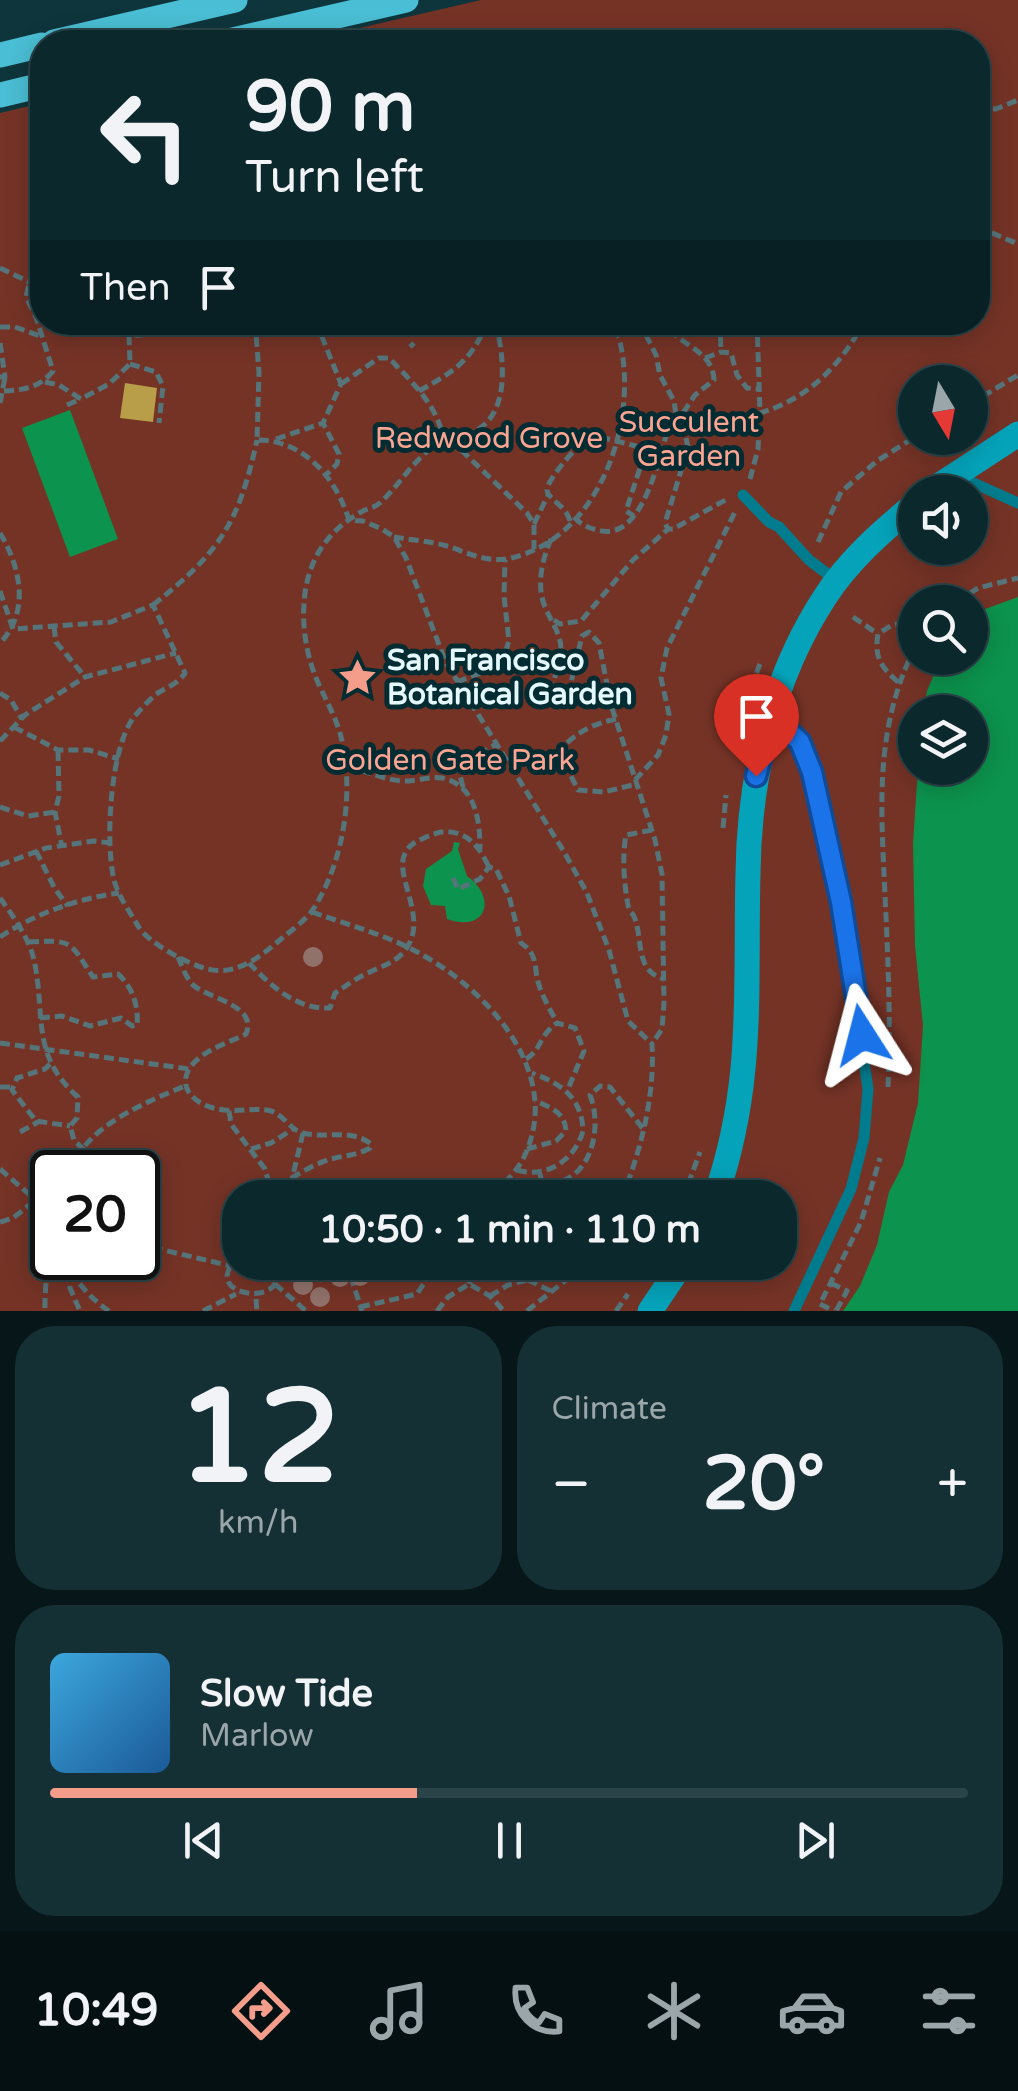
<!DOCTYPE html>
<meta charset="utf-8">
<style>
body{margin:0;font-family:"Varela Round",sans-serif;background:#143035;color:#f1f3f6;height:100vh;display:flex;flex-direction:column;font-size:38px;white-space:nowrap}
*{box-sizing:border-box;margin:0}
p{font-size:32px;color:#9aa6aa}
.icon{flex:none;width:55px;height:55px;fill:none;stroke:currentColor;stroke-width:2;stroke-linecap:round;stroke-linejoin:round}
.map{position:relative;height:1311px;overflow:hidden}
.side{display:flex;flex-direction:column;gap:15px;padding:15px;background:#061619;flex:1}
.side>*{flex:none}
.banner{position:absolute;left:30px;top:30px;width:960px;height:305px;border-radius:40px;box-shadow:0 5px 25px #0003,0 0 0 2px #2b4449;background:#0b282d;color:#f1f3f6;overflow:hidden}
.needle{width:65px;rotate:170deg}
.controls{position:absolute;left:898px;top:365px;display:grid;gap:20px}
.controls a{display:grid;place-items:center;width:90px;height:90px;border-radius:50%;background:#0b282d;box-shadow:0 5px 25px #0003,0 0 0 2px #2b4449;font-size:50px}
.speed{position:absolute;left:30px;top:1150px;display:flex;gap:20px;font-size:50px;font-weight:700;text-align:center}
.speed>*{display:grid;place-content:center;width:130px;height:130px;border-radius:50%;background:#0b282d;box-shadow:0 5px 25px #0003,0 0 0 2px #2b4449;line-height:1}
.speed .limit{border:5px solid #111;border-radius:15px;background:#fff;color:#111}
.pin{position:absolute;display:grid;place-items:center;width:85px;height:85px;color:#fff;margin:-102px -42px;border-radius:50% 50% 50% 0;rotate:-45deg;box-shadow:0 0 10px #0007}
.pin .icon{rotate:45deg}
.me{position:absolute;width:110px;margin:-55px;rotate:351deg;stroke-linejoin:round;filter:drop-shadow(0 0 8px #0008)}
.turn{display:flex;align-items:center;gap:35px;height:210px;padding:0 50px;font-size:45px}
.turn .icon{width:130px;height:130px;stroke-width:2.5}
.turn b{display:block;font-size:70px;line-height:85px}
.then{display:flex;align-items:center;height:95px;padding:0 50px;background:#0003;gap:20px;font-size:38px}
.big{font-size:75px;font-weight:800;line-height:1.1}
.side .card{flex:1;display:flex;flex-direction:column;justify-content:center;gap:15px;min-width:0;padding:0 35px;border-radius:40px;background:#143035}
.side .dial{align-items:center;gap:0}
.dial b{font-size:130px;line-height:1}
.song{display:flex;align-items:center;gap:30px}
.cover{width:120px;height:120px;border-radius:15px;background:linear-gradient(135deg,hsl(200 70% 55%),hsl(210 70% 35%))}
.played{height:10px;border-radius:5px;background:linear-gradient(90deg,#f49d8b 40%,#2b4449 40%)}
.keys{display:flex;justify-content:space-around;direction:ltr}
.heat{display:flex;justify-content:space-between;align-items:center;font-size:55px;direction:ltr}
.side .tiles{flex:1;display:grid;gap:15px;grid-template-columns:1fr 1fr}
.card:last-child{grid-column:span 2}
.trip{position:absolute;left:222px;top:1180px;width:575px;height:100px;border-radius:40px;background:#0b282d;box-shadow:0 5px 25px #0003,0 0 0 2px #2b4449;font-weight:800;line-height:100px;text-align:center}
.tab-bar{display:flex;height:160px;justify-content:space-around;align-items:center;background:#041012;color:#9aa6aa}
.tab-bar .icon{width:70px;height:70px}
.tab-bar .current{color:#f49d8b}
.tab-bar b{font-size:45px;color:#f1f3f6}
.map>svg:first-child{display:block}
</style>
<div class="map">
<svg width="1018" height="1311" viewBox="0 0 1018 1311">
<rect width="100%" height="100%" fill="#0f353c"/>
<path fill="#753326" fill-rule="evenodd" d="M 481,0 L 1018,0 L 1018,1311 L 0,1311 L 0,113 L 42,103 L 42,322 L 978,322 L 978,42 L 299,42 ZM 915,382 L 970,382 L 970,438 L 915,438 ZM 915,492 L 970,492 L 970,548 L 915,548 ZM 915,602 L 970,602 L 970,658 L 915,658 ZM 915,712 L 970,712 L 970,768 L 915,768 ZM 52,1172 L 138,1172 L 138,1258 L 52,1258 ZM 240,1198 L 780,1198 L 780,1262 L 240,1262 Z"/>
<path fill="#0c934d" d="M 70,410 L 118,539 L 70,557 L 22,428 Z
M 1018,597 L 1018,1311 L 843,1311 L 860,1286 L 877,1245 L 889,1192 L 903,1165 L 918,1103 L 923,1026 L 915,945 L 913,844 L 918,768 L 970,768 L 970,712 L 923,712 L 927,691 L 941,658 L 970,658 L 970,619 L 977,612 Z
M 454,842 L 460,843 L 458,849 L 467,876 C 498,898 486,933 447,919 L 445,906 L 431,905 L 423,886 L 426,869 L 452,851 Z"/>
<path fill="#b89e48" d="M 125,383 L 157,388 L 153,422 L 120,418 Z"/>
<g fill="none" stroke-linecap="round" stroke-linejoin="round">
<path stroke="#55757b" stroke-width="5" stroke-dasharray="10 5" stroke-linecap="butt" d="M 810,42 L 862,33 L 891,42
M 978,108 L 996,109 L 1018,100
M 978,227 L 1018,244
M 0,268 L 42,288
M 93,322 C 117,339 153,340 177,322
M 255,322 L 259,372 L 257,440 C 304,440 336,478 349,520 L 363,521 L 382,529 L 394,537 L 406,558 L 446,663 L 563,850 L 587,893 L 609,950 L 628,1021 L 652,1044 C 655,1097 641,1149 622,1198
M 316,322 L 341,384 L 323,423 L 339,454 L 337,464 L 326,475
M 720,322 L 721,352
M 757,322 L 760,413 C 808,399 841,365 864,322
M 0,327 L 15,327 L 40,336
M 633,327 L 646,335 L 656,355 L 660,375 L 674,401 L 677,422 L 695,395 L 714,380 C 713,353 686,347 671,331 L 669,322
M 617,331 L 633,327 L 635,322
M 0,343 L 5,377 L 0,377
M 410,347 L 414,343
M 705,358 L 721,352 L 731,353 L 737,375 L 747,388 L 759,389
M 130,364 L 156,372 L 163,386 L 159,423
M 45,382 L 59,385 L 81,399 L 109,384 L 130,364 L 129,336
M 341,384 L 379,358 L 389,358 C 411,381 439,407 443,439
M 4,391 C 24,390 41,387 53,371 L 36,317 L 26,297 L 30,280
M 419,391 C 455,371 471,361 487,323
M 0,403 L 5,377
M 970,404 L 1018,375
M 67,405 L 81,399
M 457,436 L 460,449 L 527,513 L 534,524 L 534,549
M 276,439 L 323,423
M 750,479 L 758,449 L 760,413
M 574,517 C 582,526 591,529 602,531 C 644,538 659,456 669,426 L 677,422 L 684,427 L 688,448 L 665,523 L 668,529 L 673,529 L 729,498
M 570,521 C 566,505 548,500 547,490 C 546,481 580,441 592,435 L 636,446 L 640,468 L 626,511 L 634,516
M 534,524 L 548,495
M 0,533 C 21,568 30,612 0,643
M 394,537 C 411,540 430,541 447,546 C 466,552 484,562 506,559 C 604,541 646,406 614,322
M 551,539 C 543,558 537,580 543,601 C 548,619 562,632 561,652 C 560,668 550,682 553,698 L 561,698 L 569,691 L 582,636 L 589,632 L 599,643 L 611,705 L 655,840 L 662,874 L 664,1003 L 662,1029 L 652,1044
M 818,542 L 841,492 L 877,461 L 915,437
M 0,591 L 13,629 L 111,622 L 153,605 L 185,673 C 177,685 166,687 155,695 C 148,701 140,710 134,717 C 110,748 105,842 114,880 C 118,896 130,912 138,926 C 148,943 189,965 208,969 C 237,976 260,957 281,939 C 292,930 306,920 314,908 C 345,859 355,788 340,733 C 334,713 324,697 316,678 C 300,639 297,583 322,547 C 332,532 345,521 361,512 C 368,508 375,508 381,502 C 401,483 414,459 438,443 C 451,434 467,437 480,428 C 509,409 504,358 497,329 L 487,322
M 957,602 L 978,588 L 1018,578
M 153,605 C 220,552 239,523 257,440
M 853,617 L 878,634
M 554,620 L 560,624 L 581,621 L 633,560 L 667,530
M 54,627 L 56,642 L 85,677
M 457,682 L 491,669 L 503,659 L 509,641 L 504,596 L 505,560
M 898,682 C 881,667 874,657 878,634 L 892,625 L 915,621
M 751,687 L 760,664
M 0,693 L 11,700 L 22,719
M 616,719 C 597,723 582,729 567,743 L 565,764 L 578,790 L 604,792 L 637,784
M 14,727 L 58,750 L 89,750 L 119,759
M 0,741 L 25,715 L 85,677 L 176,653
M 58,751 L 59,796 L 55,812 L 62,847
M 347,766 C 364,771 383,779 401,781 C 415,782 428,776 442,778 C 476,785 480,821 480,849
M 635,780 L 658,755 L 666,735 L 669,714 L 661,678 L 667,648 L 735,512
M 463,787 L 458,767 L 496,744
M 0,807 L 28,816 L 55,812
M 723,828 L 726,795
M 652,830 L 626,835 C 622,856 624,884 628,905 C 630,915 632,910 635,919 C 643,941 635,971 664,979
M 36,851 L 55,889 L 68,906
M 0,865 L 46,848 L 93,841 L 112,843
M 453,878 L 458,889 L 480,879 L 489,867 L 496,869 L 509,896 L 521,943 C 539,955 533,966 539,985 C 543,998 551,1011 557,1023
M 0,898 C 13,916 29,938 34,960 C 46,1015 30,1055 78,1097 L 77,1118 L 70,1126 L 74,1140 L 84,1150
M 312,912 C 351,926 391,936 426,957 C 493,996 563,1076 524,1157 C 517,1172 501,1186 489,1198
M 0,937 C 34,914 79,898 119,893
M 29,942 C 75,939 70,943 93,977 L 118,974 C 132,986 139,1006 137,1025 L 132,1026 L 121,1018 L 90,1026 L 62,1016 L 40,1018
M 178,957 C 182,966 186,978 193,985 C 209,999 258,1005 246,1034 C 232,1041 216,1046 203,1055 C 169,1079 189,1106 224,1110 C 240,1112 255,1107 271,1111 C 284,1115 290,1130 303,1133 C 326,1139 351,1128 371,1144 L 370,1148 C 356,1156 345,1155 331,1159 C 310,1165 290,1180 271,1190 L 269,1198
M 249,963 C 271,986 297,1010 330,1008 L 335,993 C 346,986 356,978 368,973 C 383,965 396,963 406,949 C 434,910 374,858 422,839 C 435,833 444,829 459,834 C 474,839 482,853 489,867
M 0,1043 L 189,1069
M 526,1059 C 541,1051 539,1035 557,1023 L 575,1028 L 584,1051 L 568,1089
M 50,1064 L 45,1069 L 17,1078 L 12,1090 L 36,1121 L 70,1126
M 0,1087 L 12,1087
M 888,1087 C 891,1023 888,959 885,895 C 881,806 874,730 915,647
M 229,1111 L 231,1124 L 265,1169 L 271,1190
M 20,1132 L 38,1122
M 303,1133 L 292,1179 L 313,1198
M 251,1149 L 271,1143 L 293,1129
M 527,1149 L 556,1141 L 566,1131 C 565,1112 550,1107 535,1101
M 0,1169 L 45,1208 C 54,1240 44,1277 45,1311
M 517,1170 C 546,1179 575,1160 583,1131 C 582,1097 560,1083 532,1073
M 71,1172 C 82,1128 146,1102 185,1086
M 540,1174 L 542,1183 C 589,1188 604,1131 590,1095 L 600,1086 L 610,1087 L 644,1130
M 501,1185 L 509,1198
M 683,1198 L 700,1152
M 40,1202 L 52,1188
M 0,1222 L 13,1218 L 37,1199
M 138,1244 L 231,1266
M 240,1256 C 191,1298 300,1311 272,1262
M 65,1258 C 71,1277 92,1300 109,1311
M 346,1262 L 362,1311
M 468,1262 L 473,1274 L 469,1284
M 508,1262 L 509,1271 L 553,1292
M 275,1266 L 335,1262
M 69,1271 L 70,1288 L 80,1311
M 473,1274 L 487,1262
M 831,1283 L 847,1291 L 836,1311
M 275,1284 L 306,1311
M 490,1296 L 508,1285 L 539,1277 L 549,1262
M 256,1299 L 257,1311
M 822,1300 L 861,1222 L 880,1158
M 820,1304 L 834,1311
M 360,1307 L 417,1294 L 438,1262
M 203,1311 L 236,1294
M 437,1311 L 448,1297 L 469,1284 L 490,1296 L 504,1311
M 527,1311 L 566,1280 L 578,1262
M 616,1311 L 628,1294"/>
<path stroke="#007c8e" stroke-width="11" d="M 958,476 L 1018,503
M 743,495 L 769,522 L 779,527 L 809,560 L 837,581
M 772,715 L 800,742 L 812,772 L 841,902 L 868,1089 L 864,1138 L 851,1189 L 794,1311"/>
<path stroke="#05a3ba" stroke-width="25" d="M 929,492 L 1018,434
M 715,1198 C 755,1084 745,990 748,873 C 749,778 772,678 825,597 C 848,561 882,531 915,504
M 650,1311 L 683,1262"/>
<path stroke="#4abed4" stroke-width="25" d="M 54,42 L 235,0
M 224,42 L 406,0
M 0,55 L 42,45
M 0,95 L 42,85"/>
</g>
<g fill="#91726b">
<circle cx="478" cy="763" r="10"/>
<circle cx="313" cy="957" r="10"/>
<circle cx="360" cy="1276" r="10"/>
<circle cx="340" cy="1277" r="10"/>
<circle cx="303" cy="1285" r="10"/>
<circle cx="320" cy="1297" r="10"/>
</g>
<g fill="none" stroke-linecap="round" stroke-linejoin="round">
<defs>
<path id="route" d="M 756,776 L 772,715 L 800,742 L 812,772 L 841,902 L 862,1035"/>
</defs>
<use href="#route" stroke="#114b97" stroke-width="25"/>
<use href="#route" stroke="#1a73e8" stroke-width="18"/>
</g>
<defs>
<symbol id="sight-bare" viewBox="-9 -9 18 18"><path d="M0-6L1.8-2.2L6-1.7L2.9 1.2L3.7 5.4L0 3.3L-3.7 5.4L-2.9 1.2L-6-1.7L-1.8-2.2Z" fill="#f49d8b" stroke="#032b32" stroke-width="2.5" paint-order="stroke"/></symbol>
</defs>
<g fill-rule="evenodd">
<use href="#sight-bare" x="330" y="650" width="55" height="55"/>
</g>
<g text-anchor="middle" stroke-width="10" stroke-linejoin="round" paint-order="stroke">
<g font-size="30" fill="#fba492" stroke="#032b32">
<text x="689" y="432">Succulent<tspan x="689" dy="34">Garden</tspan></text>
<text x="489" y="448">Redwood Grove</text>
<text x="450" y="770">Golden Gate Park</text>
</g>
<g font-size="30" font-weight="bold" fill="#e4f8fd" stroke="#032b32" text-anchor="start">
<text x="387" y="670">San Francisco<tspan x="387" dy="34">Botanical Garden</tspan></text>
</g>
</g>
</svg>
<div class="controls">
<a><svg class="needle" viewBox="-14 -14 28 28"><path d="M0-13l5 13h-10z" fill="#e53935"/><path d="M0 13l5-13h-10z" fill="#9aa6aa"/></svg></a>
<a><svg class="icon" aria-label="sound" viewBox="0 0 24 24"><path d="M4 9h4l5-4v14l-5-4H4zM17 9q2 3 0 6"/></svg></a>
<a><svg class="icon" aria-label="search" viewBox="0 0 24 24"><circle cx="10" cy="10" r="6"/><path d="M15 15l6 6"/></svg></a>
<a><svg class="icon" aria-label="layers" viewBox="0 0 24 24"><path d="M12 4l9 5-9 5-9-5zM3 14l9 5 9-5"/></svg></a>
</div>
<div class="speed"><div class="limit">20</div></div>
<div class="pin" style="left:756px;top:776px;background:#d93025"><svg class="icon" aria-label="arrive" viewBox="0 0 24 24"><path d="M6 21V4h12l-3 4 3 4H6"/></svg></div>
<svg class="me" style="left:862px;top:1035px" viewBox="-20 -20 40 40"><path d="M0-17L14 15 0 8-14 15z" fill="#1a73e8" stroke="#fff" stroke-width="4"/></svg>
<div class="trip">10:50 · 1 min · 110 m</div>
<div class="banner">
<div class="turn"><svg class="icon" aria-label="left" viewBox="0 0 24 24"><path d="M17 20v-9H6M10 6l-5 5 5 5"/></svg><div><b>90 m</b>Turn left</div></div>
<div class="then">Then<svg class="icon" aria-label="arrive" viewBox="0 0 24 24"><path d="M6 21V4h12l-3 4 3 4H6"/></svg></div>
</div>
</div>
<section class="side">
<div class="tiles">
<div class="card dial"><b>12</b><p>km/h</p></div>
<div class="card"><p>Climate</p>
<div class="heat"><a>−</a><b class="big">20°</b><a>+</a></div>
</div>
<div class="card">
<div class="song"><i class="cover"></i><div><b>Slow Tide</b><p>Marlow</p></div></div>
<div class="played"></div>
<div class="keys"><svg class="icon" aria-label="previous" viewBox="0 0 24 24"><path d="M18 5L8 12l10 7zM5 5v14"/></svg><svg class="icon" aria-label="pause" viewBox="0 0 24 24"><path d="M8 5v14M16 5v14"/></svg><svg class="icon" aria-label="next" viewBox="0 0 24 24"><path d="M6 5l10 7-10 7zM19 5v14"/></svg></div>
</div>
</div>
</section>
<nav class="tab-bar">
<b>10:49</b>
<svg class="icon current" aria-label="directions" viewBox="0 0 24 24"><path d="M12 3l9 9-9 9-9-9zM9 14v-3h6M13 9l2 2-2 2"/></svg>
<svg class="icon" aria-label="music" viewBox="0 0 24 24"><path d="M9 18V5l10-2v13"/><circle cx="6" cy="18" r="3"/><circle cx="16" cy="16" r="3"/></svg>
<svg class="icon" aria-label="phone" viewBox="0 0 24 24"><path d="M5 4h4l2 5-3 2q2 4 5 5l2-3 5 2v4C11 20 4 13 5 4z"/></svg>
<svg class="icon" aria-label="climate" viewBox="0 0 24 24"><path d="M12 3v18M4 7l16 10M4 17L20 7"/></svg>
<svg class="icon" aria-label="car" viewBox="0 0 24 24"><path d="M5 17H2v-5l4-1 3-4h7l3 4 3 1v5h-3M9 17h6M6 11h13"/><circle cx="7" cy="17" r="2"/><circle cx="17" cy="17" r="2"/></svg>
<svg class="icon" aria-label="filters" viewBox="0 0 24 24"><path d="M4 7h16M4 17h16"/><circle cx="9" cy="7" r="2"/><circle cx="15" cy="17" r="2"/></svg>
</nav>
